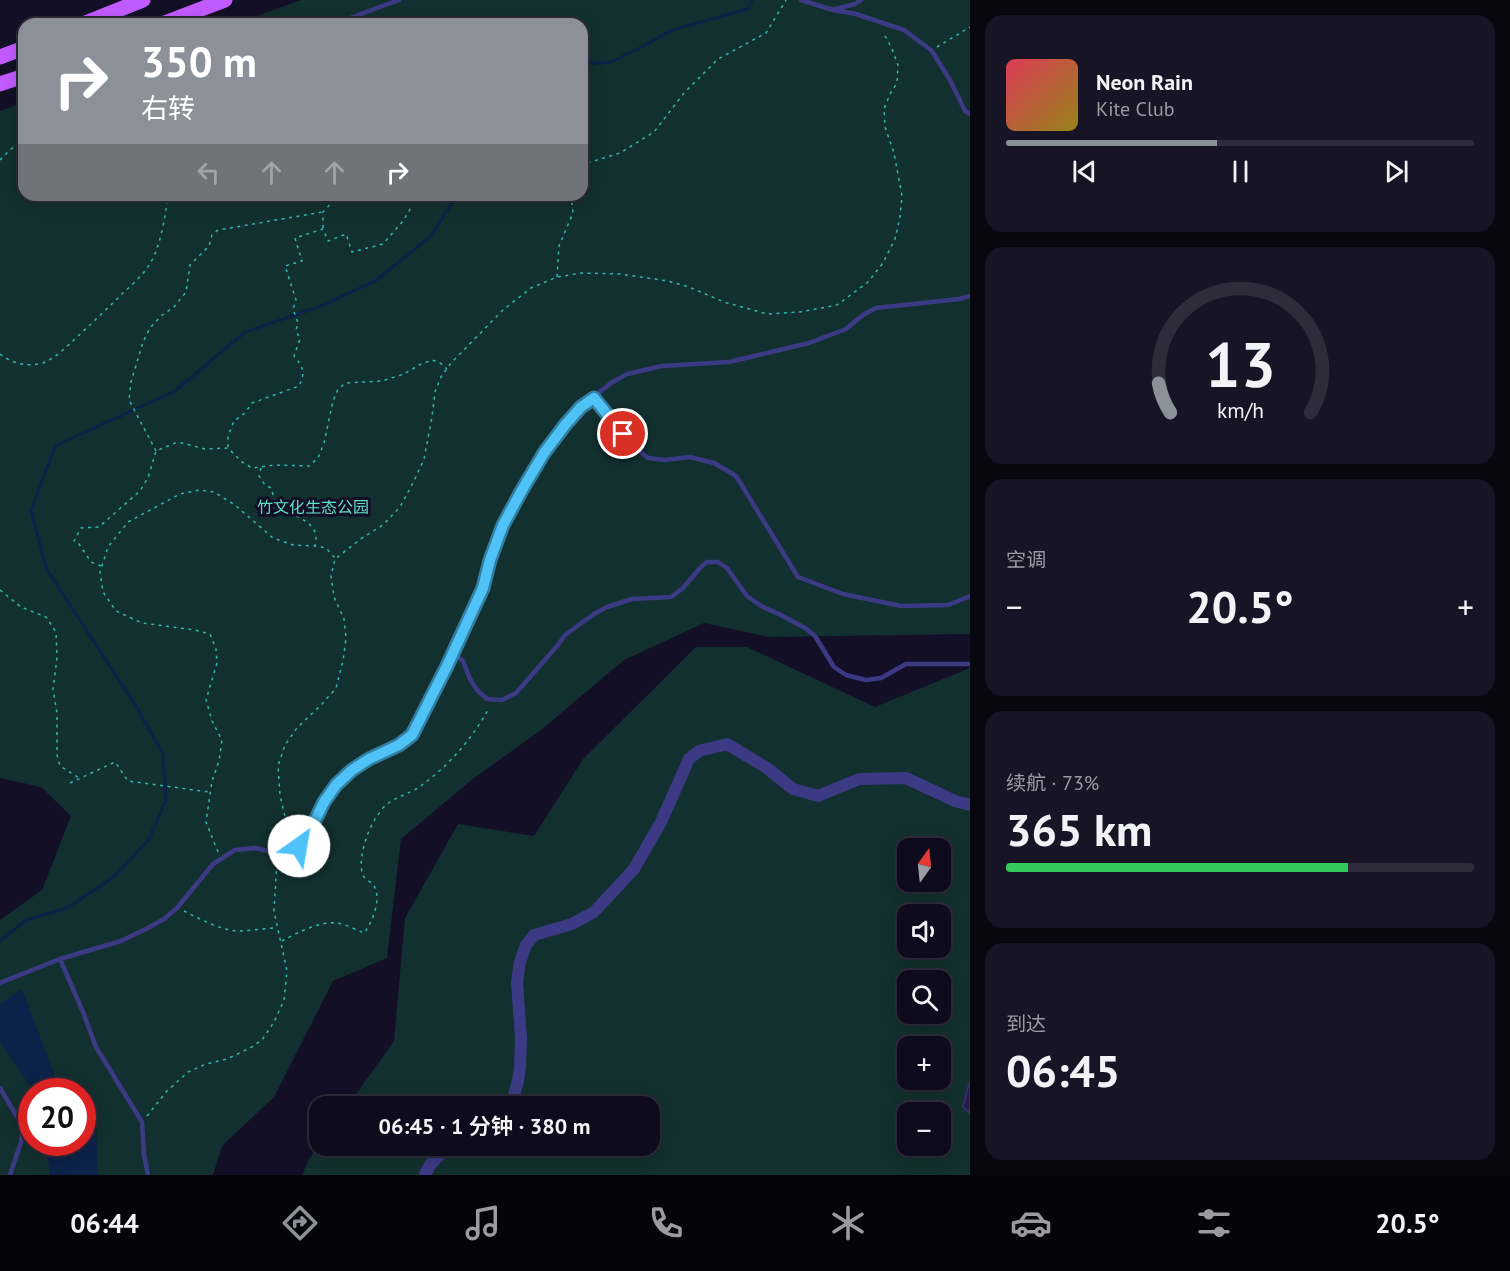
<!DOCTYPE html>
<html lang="zh">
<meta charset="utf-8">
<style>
body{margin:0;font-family:"PT Sans","Noto Sans SC",sans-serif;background:#171425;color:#f1f3f6;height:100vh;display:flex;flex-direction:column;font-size:22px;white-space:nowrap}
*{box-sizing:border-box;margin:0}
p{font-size:20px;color:#9b9ba3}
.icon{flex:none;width:33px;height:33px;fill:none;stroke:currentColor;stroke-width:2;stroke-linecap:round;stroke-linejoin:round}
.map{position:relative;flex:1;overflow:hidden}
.panel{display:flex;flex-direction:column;gap:15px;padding:15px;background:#08060f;width:540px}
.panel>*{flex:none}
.banner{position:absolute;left:18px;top:18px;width:570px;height:183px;border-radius:18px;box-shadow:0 3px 15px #0003,0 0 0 2px #2e2b3b;background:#8c9099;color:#fff;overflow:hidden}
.needle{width:39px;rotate:15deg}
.fabs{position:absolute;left:897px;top:838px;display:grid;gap:12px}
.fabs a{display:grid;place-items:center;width:54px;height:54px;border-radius:12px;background:#0e0b1c;box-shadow:0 3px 15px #0003,0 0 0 2px #2e2b3b;font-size:30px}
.speed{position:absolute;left:18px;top:1078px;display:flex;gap:12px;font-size:30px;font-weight:700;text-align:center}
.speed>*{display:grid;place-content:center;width:78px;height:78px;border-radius:50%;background:#0e0b1c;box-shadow:0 3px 15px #0003,0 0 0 2px #2e2b3b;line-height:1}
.speed .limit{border:9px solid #d22;background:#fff;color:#111}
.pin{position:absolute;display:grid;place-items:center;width:51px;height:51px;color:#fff;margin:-26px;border:3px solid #fff;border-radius:50%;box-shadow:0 2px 6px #0007}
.me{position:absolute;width:66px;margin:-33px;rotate:32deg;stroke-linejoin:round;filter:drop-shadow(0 0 4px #0008)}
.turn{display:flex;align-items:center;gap:21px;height:126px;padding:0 24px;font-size:27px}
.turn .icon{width:78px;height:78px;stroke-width:2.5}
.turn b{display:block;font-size:42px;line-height:51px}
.lanes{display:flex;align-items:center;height:57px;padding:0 24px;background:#0003;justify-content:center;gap:30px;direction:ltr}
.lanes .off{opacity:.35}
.big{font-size:45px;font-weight:600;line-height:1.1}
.panel .widget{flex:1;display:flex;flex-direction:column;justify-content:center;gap:9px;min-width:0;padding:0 21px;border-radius:18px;background:#171425}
.panel .dial{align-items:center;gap:0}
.dial svg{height:156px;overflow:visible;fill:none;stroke:#2e2b3b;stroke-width:7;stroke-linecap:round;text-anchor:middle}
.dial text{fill:#f1f3f6;stroke:none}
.song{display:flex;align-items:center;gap:18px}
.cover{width:72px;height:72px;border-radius:9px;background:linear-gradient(135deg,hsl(350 70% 55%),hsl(50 70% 35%))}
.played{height:6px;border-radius:3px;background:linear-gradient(90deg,#8c9099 45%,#2e2b3b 45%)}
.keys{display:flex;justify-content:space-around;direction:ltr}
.heat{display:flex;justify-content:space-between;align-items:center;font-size:33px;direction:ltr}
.charge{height:9px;border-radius:4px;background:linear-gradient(90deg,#34c759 73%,#2e2b3b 0)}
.trip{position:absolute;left:309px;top:1096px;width:351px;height:60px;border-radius:18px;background:#0e0b1c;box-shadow:0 3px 15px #0003,0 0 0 2px #2e2b3b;font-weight:600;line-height:60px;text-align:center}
.menu{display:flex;height:96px;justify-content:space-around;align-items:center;background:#06040b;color:#9b9ba3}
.menu .icon{width:42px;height:42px}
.menu .active{color:#8c9099}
.menu b{font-size:27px;color:#f1f3f6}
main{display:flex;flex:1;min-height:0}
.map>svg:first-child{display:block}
</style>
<main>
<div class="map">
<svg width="970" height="1175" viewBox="0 0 970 1175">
<rect width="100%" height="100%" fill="#130f26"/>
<path fill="#12302f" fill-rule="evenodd" d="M 301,0 L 970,0 L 970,634 L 769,637 L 704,623 L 624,660 L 541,730 L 474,778 L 401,839 L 387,958 L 333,981 L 274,1097 L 222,1146 L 213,1175 L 0,1175 L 0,920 L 42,890 L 71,816 L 41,787 L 0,778 L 0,111 L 24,102 L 24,195 L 582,195 L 582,24 L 236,24 ZM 32,1092 L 82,1092 L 82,1143 L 32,1143 Z
M 696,647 L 747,647 L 875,707 L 970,668 L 970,1175 L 302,1175 L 309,1159 L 319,1145 L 320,1146 L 650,1146 L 650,1107 L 347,1107 L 394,1041 L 405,918 L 458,824 L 534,836 L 583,759 ZM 908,849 L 940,849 L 940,882 L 908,882 ZM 908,915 L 940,915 L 940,948 L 908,948 ZM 908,981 L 940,981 L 940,1014 L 908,1014 ZM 908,1047 L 940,1047 L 940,1080 L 908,1080 ZM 908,1113 L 940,1113 L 940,1146 L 908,1146 Z"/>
<path fill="#0c2248" d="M 22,989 L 61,1092 L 34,1092 L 0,1042 L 0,1004 Z
M 83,1110 L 96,1122 L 98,1175 L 50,1175 L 46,1143 L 82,1143 Z"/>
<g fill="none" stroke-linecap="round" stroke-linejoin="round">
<path stroke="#0c2248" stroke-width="3" d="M 582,64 L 611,62 L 642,47 L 672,30 L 748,9 L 752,0
M 0,941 L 26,920 L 67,908 L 115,876 L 149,839 L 166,800 L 163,754 L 137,708 L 46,568 L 31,511 L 55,446 L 175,391 L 245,332 L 321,306 L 375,281 L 430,237 L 457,195"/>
</g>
<path fill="#241b47" stroke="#3b2d73" stroke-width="1.5" d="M 970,1080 L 970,1113 L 963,1107 Z"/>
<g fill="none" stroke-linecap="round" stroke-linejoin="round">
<path stroke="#2fb8b0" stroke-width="1.5" stroke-dasharray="3 4.5" stroke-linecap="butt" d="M 937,47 L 970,27
M 0,160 L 10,150 L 24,139
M 582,167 L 584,164 L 620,153 L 654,132 L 684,93 L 718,59 L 766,33 L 786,0
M 323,228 L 323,212 L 339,195
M 557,277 L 559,246 L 573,213 L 571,195
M 0,354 C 13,364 27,367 43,363 C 56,358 66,347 76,338 C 92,323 108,308 123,293 C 133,284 144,274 151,262 C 160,247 167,212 167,195
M 228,447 L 228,436 L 234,421 L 245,413 L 252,403 L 299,386 C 306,372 303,367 294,356 L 300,339 L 296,330 L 298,323 L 293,309 L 296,300 L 285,266 L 302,261 L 295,238 L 323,229 L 328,241 L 346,234 L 352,252 L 383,244 L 403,221 L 412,206
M 156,451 L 129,400 L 131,382 L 143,342 L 150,328 L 161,316 L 174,307 L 186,292 L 190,265 L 209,246 L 212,235 L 218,230 L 323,212
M 261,468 L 259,476 L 265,485 L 271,488 L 277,508 C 288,512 308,519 314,530 C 317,535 316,540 315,545
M 101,566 L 91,562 L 79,544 L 74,541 L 81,528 L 99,527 L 140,491 L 148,478 L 156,451 L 175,443 L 182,443 L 205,449 L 228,448 L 242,462 L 252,468 L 274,465 L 309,466 L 318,458 L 324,443 L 333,401 L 338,389 L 346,383 L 382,381 L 404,374 L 419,365 L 432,360 L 439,362 L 447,369
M 0,590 L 21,607 L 46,617 L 56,632 L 57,658 L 53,689 L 57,713 L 57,755 L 60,766 L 79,778
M 70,783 L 115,762 L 128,781 L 209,792
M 280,845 L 286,821 L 280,795 L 278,766 L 285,745 L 297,728 L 322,704 L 336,688 L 343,661 L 346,638 L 344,619 L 334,597 L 331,576 L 335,559 L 362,538 L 383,525 L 400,507 L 414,481 L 424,459 L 432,417 L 435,392 L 441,377 L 451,363 L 503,310 L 531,288 L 557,277 L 582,273 L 620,274 L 668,281 L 689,287 L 724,302 L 767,314 L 800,312 L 837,305 L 868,282 L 883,263 L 895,239 L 900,217 L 902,196 L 894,153 L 885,127 L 884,109 L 890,94 L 897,83 L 898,65 L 892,49 L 883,32
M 218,852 L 206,822 L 212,781 L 219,761 L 222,740 L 212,721 L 206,700 L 217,663 L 216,649 L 210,634 L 195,630 L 142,623 L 116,611 L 103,592 L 100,572 L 108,547 L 128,522 L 180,494 L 200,490 L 214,492 L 235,505 L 273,538 L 293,545 L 315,546 L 326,548 L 335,558
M 184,911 C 200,919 220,930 238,931 C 250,931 264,928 277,928
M 282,941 C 297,933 319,921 337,923 C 346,924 356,930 364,933 C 372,923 382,899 374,886 C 372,882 366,880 364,877 C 356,863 367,832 375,819 C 378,815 382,808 386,805 C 395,797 409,794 419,787 C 448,767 472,739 489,708
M 147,1116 L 167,1091 L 188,1072 L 206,1064 L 227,1059 L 250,1048 L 262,1040 L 274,1022 L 284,1000 L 287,971 L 274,911 L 277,861"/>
<path stroke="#3d3a85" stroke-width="4.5" d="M 801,0 L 833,10 L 856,14 L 904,30 L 931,50 L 950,80 L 965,111 L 970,114
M 835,9 L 855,4 L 861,0
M 334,24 L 399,0
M 593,397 L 633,446 L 648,458 L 665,460 L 690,457 L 714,463 L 736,476 L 798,577 L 843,594 L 901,606 L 948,605 L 970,596
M 452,653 L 463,661 L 470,679 L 477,690 L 487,699 L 502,700 L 516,693 L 558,645 L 565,635 L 594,614 L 607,607 L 632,599 L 671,597 L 683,588 L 700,568 L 707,562 L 718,562 L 727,568 L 747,596 L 761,606 L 781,615 L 805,628 L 815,636 L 834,667 L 846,675 L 866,680 L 881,678 L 906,664 L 970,664
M 60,959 L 83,1012 L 96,1047 L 142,1122 L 144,1155 L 148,1175
M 0,983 L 60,959 L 121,941 L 146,929 L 164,919 L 177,908 L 213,864 L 235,850 L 255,848 L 277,853 L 290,851 L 299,846 L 309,833 L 324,802 L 336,785 L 352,770 L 369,759 L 399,745 L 412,735 L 447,666 L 483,588 L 490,560 L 503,525 L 522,490 L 544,453 L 565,425 L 581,407 L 611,383 L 627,374 L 662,366 L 729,362 L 809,343 L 846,329 L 863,315 L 876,308 L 959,299 L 970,296
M 0,1088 L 23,1127 L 21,1142 L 10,1175"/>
<path stroke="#3d3a85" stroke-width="12" d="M 508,1107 L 514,1095 L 518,1081 L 520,1067 L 521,1038 L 517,982 L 520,962 L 526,945 L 534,935 L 572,924 L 594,912 L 634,869 L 661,822 L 689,759 L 699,751 L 727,744 L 767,768 L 793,789 L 818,796 L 859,779 L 906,778 L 955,801 L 970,805
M 425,1175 C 429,1162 441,1154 452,1146"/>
<path stroke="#c25bff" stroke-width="15" d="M 83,24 L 143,0
M 162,24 L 225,0
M 0,57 L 24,48
M 0,84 L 24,76"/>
</g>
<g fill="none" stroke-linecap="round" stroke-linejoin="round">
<defs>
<path id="route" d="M 299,846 L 309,833 L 324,802 L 336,785 L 352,770 L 369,759 L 399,745 L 412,735 L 447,666 L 483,588 L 490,560 L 503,525 L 522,490 L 544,453 L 565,425 L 581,407 L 594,398 L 623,434"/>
</defs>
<use href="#route" stroke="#337fa1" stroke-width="15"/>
<use href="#route" stroke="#4fc3f7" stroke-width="10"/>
</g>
<g text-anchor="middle" stroke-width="6" stroke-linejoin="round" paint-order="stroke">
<g font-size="16" fill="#5fe0c0" stroke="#130f26">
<text x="313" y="513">竹文化生态公园</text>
</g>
</g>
</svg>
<div class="fabs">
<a><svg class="needle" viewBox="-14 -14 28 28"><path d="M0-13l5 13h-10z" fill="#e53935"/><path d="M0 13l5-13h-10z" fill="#9b9ba3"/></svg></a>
<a><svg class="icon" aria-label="sound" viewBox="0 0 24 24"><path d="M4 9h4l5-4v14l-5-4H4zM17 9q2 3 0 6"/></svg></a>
<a><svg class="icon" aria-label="search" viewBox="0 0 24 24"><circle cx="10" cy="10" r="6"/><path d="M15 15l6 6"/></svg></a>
<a>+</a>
<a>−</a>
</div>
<div class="speed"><div class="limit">20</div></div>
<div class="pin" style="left:623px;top:434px;background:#d93025"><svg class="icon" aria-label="arrive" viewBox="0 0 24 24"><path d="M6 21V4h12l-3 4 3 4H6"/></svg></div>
<svg class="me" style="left:299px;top:846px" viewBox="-20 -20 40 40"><circle r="19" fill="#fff"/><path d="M0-13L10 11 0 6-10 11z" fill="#4fc3f7"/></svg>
<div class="trip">06:45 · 1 分钟 · 380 m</div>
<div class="banner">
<div class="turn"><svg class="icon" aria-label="right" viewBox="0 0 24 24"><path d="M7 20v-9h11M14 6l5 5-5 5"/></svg><div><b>350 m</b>右转</div></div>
<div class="lanes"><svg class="icon off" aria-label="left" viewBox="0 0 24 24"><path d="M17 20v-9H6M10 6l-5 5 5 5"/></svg><svg class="icon off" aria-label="ahead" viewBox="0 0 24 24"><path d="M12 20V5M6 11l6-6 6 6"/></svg><svg class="icon off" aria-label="ahead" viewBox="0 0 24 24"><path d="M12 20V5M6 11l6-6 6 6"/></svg><svg class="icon" aria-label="right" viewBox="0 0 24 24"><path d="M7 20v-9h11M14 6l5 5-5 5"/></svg></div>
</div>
</div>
<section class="panel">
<div class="widget">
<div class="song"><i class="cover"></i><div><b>Neon Rain</b><p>Kite Club</p></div></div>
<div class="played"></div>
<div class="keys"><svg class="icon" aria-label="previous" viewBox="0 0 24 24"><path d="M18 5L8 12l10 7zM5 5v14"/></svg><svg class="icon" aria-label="pause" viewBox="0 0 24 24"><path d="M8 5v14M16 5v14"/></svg><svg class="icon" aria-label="next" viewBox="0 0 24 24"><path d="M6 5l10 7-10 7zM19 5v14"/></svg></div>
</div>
<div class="widget dial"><svg viewBox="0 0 100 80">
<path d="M14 69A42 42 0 1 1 86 69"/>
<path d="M14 69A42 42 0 0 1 8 54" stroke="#8c9099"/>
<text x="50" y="56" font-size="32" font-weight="700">13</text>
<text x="50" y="72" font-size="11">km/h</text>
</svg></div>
<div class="widget"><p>空调</p>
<div class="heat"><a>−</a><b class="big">20.5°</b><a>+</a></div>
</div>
<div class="widget"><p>续航 · 73%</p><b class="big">365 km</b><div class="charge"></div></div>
<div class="widget"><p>到达</p><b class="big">06:45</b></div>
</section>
</main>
<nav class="menu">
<b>06:44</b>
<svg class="icon active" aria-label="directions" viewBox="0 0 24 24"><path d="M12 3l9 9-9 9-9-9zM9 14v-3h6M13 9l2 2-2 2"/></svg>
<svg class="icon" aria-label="music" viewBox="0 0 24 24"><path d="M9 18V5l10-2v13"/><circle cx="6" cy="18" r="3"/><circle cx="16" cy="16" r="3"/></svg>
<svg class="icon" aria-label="phone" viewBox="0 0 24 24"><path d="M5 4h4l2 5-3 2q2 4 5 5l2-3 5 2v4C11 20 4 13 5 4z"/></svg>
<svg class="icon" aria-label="climate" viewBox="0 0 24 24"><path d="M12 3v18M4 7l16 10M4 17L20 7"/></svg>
<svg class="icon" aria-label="car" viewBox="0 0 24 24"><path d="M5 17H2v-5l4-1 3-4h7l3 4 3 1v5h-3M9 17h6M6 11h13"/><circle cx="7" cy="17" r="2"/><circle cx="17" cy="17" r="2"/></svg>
<svg class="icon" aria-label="filters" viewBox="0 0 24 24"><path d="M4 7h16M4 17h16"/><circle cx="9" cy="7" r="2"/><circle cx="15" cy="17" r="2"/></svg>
<b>20.5°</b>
</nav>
